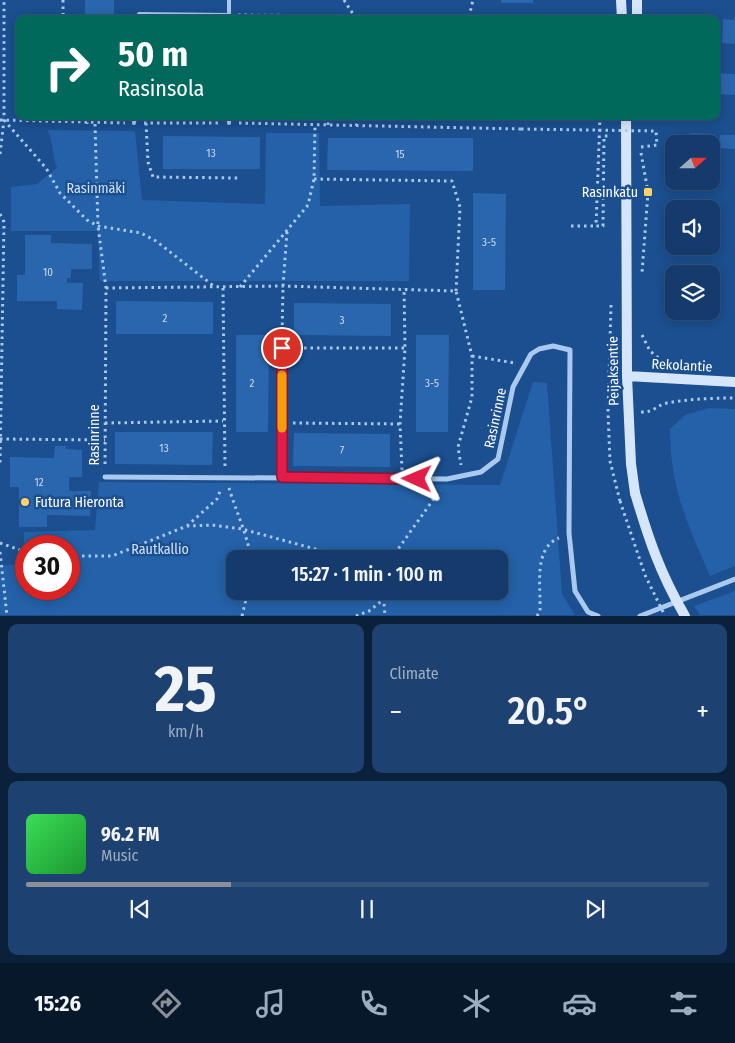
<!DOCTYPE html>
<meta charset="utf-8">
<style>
body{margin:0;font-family:"Fira Sans Condensed",sans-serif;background:#1d4271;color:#f1f3f6;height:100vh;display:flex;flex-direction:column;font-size:19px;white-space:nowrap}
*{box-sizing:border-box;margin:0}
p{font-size:16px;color:#9dadc1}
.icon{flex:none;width:28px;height:28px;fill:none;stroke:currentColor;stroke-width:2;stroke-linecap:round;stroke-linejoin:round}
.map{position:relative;height:616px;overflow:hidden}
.details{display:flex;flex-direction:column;gap:8px;padding:8px;background:#0b203b;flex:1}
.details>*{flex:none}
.hud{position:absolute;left:15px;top:15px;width:705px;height:105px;border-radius:10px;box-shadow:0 2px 12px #0003,0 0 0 1px #33557e;background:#00695c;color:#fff;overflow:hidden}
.needle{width:32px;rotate:69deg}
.fabs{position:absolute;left:665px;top:135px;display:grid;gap:10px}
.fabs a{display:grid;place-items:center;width:55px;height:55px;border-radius:10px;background:#143b6b;box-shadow:0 2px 12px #0003,0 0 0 1px #33557e;font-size:25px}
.speed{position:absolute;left:15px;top:535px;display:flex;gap:10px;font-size:25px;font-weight:700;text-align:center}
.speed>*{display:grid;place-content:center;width:65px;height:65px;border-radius:50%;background:#143b6b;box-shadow:0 2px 12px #0003,0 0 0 1px #33557e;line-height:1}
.speed .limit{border:8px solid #d22;background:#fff;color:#111}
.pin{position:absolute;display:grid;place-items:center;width:42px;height:42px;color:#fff;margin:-21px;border:2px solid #fff;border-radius:50%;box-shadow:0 1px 5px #0007}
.me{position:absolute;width:55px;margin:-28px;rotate:271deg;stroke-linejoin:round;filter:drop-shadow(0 0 4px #0008)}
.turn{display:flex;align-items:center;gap:18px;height:105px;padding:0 20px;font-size:22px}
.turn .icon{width:65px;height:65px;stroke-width:2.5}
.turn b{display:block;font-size:35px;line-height:42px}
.big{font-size:38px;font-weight:600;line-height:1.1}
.details .tile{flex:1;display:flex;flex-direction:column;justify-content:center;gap:8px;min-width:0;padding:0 18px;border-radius:10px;background:#1d4271}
.details .dial{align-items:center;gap:0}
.dial b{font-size:65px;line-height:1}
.song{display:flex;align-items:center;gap:15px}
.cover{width:60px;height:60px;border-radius:8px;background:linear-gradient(135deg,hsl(130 70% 55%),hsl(130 70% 35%))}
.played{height:5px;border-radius:2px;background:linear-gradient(90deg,#8c9099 30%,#33557e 30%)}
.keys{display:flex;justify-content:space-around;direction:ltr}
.heat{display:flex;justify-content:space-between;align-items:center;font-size:28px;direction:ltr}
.details .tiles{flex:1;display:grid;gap:8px;grid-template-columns:1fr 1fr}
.tile:last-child{grid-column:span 2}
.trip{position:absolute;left:226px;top:550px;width:282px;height:50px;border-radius:10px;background:#143b6b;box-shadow:0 2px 12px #0003,0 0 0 1px #33557e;font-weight:600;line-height:50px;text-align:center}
.dock{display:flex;height:80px;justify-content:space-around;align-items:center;background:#08182b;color:#9dadc1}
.dock .icon{width:35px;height:35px}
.dock .on{color:#8c9099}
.dock b{font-size:22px;color:#f1f3f6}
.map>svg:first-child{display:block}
</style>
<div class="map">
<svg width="735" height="616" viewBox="0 0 735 616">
<rect width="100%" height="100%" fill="#1b4f8f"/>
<path fill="#2461a8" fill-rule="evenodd" d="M 47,130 L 135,131 L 142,200 L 265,204 L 266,133 L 319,133 L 320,206 L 410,204 L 409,281 L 100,281 L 98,231 L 11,231 L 11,187 L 37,184 L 57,168 C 52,155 54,143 47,130 Z
M 533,382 L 547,383 L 562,594 L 575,615 L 0,615 L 0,565 L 24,565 L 24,532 L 95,530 L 99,482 L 500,485 ZM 69,546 L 69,589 L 26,589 L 26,546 ZM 235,559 L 500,559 L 500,591 L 235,591 Z
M 709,408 L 735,409 L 735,566 L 710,576 C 687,523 670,487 670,429 L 685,415 Z
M 735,591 L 735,615 L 700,615 L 694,606 Z"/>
<path fill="#2a66ad" d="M 85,0 L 114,0 L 114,19 L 85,19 Z
M 501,0 L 533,0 L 533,3 L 501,3 Z
M 735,16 L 735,44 L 722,43 L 723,19 L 733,20 Z
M 15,56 L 19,56 L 19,109 L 14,109 Z
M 716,73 L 735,74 L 735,95 L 716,94 Z
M 691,133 L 715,134 L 713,174 L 711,144 L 690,144 Z
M 720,135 L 735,135 L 735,149 L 719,148 Z
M 163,136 L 260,137 L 260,169 L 163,169 Z
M 328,138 L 473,138 L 473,171 L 327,170 Z
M 473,193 L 506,194 L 505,290 L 473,290 Z
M 711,232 L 718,232 L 717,250 L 698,249 L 698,246 L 711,246 Z
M 25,235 L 51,235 L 51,243 L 92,244 L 92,269 L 71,269 L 71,278 L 67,278 L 67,283 L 83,283 L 82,310 L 57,309 L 57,301 L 17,301 L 17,275 L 25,275 Z
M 711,289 L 715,289 L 714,307 L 711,307 Z
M 116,301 L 213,302 L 213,334 L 116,334 Z
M 294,303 L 391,304 L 391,336 L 294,335 Z
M 236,335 L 269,335 L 268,432 L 236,432 Z
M 416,335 L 449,335 L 448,432 L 416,432 Z
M 115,432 L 213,432 L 212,465 L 115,464 Z
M 294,433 L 390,434 L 390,467 L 293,466 Z
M 55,446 L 66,446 L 66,449 L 82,450 L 82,477 L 69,477 L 69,491 L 91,491 L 90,516 L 47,515 L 47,527 L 19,527 L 19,487 L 10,487 L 10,457 L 54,458 Z"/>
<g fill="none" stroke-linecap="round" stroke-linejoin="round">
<path stroke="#a9c9ee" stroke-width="3" stroke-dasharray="2.5 4" stroke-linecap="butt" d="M 63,0 L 63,19
M 344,0 L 353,14
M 238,15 L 572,18
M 469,17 L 473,0
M 87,116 L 87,124
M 328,116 L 328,126
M 600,116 L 596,226 L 603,226 L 604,136 L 610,136
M 0,120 L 125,123
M 4,120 L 46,168 L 60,193 L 87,220 L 98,226 L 141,233 L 156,241 L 215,287
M 144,123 L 220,123
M 146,123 L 148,162 L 153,177 L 238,178
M 239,123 L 521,129
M 95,124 L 98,226 L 106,288 L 105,467
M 356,126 L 361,116
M 641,147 L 657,145 L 656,131
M 641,153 L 648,192 L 642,273
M 0,154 L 4,120 L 4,0
M 314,179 L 452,181 L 460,207 L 456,291
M 0,214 L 4,222 L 0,464
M 571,226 L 596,226
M 240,287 L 308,205 L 314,179 L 315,126
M 106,288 L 283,286 L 456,291 L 472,356 L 472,397 L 458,447 L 461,465
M 223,288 L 225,467
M 611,305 L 608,412 L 610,461 L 620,501
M 642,335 L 650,351 L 666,364
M 282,338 L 283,286 L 287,232
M 291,348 L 405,348
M 472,356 L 515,363
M 641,412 C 653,413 657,405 667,403 C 689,399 712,398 735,398
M 105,423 L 223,421
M 293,423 L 400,424
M 0,439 L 105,440
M 402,470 L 400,424 L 405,348 L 404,288
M 229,488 C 234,506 251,544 250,559
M 187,526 L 217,499 L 221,489
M 0,543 L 26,552
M 0,552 L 7,616
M 69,556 L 112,556 L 187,526 L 212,525 L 242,529 L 352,559
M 391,559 L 440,490
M 383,591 L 385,616
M 242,616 L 248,591
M 356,616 L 369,611 L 384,599
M 537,616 L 540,611 C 541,587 533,548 559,538"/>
<path stroke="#a9c9ee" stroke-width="4" d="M 138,19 L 139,14 L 229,15
M 229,19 L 229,0
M 134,123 L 135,116
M 229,123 L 229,116"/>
<path stroke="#a9c9ee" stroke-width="5" d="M 105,477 L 447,479 L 481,472 L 498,459 L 513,387 L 531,354 L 539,349 L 553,346 L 570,350 L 569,533 L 575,591 L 588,612 L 598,616
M 282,477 L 282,348
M 640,616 L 735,579"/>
<path stroke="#d6e6fa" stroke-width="10" d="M 621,0 L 622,19
M 637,19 L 637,0
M 626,116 L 627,376 L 631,464 L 635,493
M 627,376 L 735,382"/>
<path stroke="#a9c9ee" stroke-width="3" stroke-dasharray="2.5 4" stroke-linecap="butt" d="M 521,129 L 656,131
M 620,501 L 645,575 L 665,616"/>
<path stroke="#d6e6fa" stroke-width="10" d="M 635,493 C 649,540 660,573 685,616"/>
</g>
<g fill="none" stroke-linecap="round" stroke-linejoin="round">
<defs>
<path id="route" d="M 282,348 L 282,477 L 417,479"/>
</defs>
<use href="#route" stroke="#92132f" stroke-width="12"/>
<use href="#route" stroke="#e11d48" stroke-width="9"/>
<path stroke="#f59e0b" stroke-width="9" d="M 282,428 L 282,375"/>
</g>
<g fill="#ffd166" stroke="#1b4f8f" stroke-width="2">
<rect x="643" y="187" width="10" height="10" rx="2.5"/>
<circle cx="25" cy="502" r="5"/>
</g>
<g text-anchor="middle" stroke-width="5" stroke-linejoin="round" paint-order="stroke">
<g font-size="11" fill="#cad9ea">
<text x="211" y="157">13</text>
<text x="400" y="158">15</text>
<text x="489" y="246">3-5</text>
<text x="48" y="276">10</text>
<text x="165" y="322">2</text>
<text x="342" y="324">3</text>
<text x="252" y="387">2</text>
<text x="432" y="387">3-5</text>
<text x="164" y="452">13</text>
<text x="342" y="454">7</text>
<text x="39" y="486">12</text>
</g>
<g font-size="14" fill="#cfe3fa" stroke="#1b4f8f">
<text x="96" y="193">Rasinmäki</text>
<text x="160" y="554">Rautkallio</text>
</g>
<g font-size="14" fill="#fff" stroke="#1b4f8f" text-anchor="end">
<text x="638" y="197">Rasinkatu</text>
<text x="35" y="507" text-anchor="start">Futura Hieronta</text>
</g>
<g font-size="14" fill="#fff" stroke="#1b4f8f">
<text transform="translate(682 365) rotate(3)" y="5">Rekolantie</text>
<text transform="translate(613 371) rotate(-91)" y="5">Peijaksentie</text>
<text transform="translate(495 418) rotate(-78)" y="5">Rasinrinne</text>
<text transform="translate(94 435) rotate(-90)" y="5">Rasinrinne</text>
</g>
</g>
</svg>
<div class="fabs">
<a><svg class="needle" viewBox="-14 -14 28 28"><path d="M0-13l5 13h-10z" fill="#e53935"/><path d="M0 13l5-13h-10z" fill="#9dadc1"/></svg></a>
<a><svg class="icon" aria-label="sound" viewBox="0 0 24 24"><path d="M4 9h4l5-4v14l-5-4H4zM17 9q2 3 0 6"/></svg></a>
<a><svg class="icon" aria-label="layers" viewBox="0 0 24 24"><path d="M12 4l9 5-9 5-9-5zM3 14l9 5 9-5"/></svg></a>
</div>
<div class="speed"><div class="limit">30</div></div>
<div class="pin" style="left:282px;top:348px;background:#d93025"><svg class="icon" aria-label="arrive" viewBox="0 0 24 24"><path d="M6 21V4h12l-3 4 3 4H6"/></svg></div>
<svg class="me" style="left:417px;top:479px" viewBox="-20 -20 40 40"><path d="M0-17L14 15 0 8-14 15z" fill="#e11d48" stroke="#fff" stroke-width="4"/></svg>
<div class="trip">15:27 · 1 min · 100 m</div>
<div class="hud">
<div class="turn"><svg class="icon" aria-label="right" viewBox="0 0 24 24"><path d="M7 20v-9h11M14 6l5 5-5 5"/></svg><div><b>50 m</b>Rasinsola</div></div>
</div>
</div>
<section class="details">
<div class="tiles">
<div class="tile dial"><b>25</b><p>km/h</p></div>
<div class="tile"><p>Climate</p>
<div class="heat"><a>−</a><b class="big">20.5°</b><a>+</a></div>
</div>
<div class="tile">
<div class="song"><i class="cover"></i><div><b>96.2 FM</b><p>Music</p></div></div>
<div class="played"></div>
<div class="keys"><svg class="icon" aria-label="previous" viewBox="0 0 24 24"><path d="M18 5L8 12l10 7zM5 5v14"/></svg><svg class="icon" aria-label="pause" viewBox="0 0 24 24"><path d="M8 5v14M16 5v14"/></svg><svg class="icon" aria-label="next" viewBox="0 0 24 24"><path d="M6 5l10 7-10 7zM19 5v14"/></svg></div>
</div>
</div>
</section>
<nav class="dock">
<b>15:26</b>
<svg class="icon on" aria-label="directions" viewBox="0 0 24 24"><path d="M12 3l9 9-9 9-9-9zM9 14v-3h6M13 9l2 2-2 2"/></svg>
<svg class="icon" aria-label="music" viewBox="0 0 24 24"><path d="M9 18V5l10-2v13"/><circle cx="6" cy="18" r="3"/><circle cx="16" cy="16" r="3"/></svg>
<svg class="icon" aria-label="phone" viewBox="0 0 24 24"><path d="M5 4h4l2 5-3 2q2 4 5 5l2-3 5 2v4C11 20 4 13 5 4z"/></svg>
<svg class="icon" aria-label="climate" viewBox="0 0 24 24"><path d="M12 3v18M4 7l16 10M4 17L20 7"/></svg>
<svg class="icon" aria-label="car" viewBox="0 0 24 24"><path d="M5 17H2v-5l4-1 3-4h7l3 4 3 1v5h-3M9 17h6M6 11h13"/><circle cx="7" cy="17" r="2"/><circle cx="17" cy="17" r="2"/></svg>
<svg class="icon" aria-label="filters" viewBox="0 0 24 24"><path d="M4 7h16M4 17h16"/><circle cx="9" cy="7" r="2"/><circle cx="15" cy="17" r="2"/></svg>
</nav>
